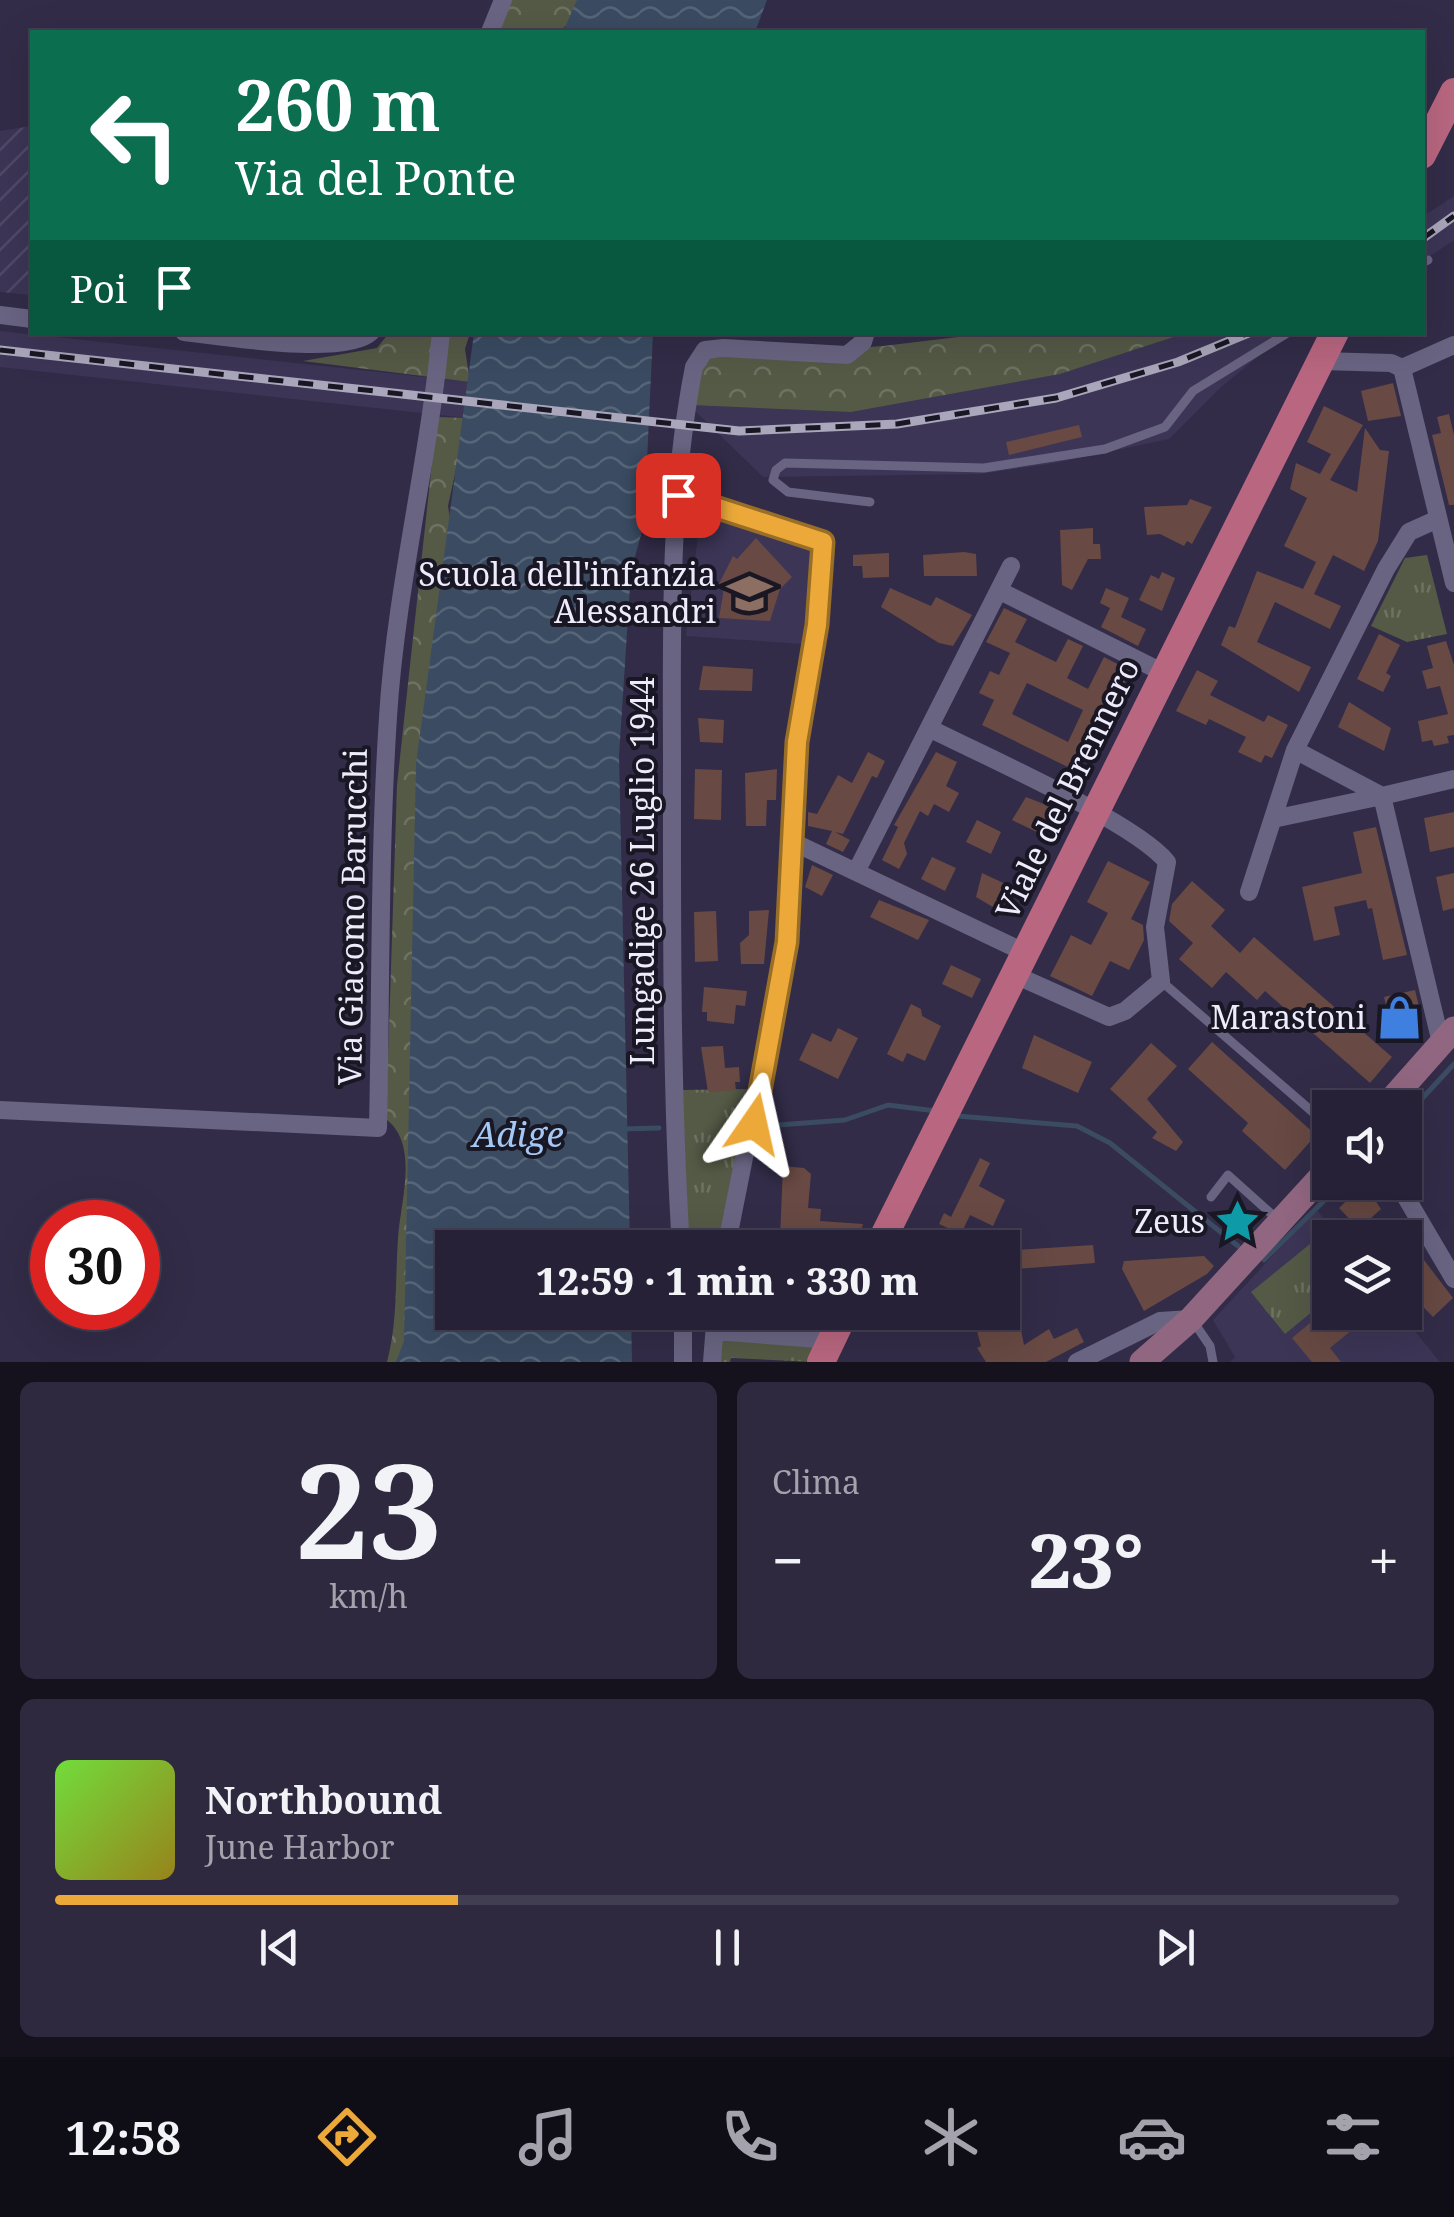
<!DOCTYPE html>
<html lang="it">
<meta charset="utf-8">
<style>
body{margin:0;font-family:"Noto Serif",serif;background:#2e293e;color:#f1f3f6;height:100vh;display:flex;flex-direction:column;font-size:38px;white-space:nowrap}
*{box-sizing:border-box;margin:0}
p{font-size:32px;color:#a4a3ad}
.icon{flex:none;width:55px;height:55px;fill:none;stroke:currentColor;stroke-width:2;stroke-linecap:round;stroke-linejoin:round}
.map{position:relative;height:1362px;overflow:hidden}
.details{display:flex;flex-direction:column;gap:20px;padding:20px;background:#15121e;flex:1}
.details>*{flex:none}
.banner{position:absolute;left:30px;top:30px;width:1395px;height:305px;border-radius:0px;box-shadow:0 10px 40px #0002,0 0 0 2px #423e51;background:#0b6e4f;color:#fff;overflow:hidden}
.fabs{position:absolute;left:1312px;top:1090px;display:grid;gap:20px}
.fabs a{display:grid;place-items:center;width:110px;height:110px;border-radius:0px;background:#262136;box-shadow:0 10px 40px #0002,0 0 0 2px #423e51;font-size:50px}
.speed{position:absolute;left:30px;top:1200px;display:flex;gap:20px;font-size:50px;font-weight:700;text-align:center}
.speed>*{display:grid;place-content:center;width:130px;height:130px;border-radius:50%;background:#262136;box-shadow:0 10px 40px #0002,0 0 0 2px #423e51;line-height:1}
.speed .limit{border:15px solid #d22;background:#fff;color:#111}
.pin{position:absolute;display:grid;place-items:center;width:85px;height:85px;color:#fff;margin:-42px;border-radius:20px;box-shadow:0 5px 15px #0006}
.me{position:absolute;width:110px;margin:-55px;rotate:11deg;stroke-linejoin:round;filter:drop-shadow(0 0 8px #0008)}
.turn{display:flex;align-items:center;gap:35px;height:210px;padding:0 40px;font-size:45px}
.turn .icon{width:130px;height:130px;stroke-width:2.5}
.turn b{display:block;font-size:70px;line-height:85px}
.then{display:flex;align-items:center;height:95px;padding:0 40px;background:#0003;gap:20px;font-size:38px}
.big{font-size:75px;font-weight:800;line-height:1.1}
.details .tile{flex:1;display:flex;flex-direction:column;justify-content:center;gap:15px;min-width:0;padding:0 35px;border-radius:15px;background:#2e293e}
.details .dial{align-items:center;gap:0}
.dial b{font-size:130px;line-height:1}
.song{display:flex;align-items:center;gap:30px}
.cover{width:120px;height:120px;border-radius:15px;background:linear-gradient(135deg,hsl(100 70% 55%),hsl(50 70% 35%))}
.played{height:10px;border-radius:5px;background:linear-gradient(90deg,#eca93a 30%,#423e51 30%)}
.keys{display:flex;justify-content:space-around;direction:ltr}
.heat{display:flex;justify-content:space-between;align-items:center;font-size:55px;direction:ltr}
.details .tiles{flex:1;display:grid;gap:20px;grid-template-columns:1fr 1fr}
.tile:last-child{grid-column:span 2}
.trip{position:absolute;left:435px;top:1230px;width:585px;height:100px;border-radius:0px;background:#262136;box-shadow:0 10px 40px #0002,0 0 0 2px #423e51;font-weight:800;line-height:100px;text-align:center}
.tabs{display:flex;height:160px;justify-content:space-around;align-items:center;background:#0f0d16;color:#a4a3ad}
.tabs .icon{width:70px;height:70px}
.tabs .active{color:#eca93a}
.tabs b{font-size:45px;color:#f1f3f6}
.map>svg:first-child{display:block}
</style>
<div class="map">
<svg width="1454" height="1362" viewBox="0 0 1454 1362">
<defs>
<pattern id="industrial-furrows" width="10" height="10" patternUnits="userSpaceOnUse" patternTransform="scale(2.5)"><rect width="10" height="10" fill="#3c3556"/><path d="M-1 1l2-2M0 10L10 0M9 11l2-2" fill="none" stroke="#4f4967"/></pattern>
<pattern id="grass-tufts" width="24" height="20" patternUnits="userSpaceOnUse" patternTransform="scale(2.5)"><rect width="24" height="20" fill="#545a46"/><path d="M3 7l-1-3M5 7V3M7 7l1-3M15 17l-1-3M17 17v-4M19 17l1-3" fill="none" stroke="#6d7262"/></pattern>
<pattern id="forest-crowns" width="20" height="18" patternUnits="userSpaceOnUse" patternTransform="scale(2.5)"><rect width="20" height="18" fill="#545a46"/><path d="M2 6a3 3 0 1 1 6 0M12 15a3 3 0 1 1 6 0" fill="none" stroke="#6d7262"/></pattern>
<pattern id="water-waves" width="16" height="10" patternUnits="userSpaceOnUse" patternTransform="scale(2.5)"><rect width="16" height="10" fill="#3a4b62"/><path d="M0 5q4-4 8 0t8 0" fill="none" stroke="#576579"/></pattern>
</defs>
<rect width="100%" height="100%" fill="#322c48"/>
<path fill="#3c3556" d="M 1454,196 L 1454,240 L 1423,261 L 1422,217 Z
M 0,331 L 470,382 L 467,418 L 0,367 Z
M 1186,333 L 1287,333 L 1220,388 L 1169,439 L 1055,463 L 980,474 L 763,477 L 689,405 L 851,412 L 1060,374 Z
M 705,515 L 806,544 L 811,550 L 803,644 L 686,636 L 700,519 Z
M 1316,1209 L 1339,1237 L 1330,1238 L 1330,1312 L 1400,1313 L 1440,1362 L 1230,1362 L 1235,1357 L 1213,1320 Z"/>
<path fill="url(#industrial-furrows)" d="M 32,126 L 32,295 L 0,292 L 0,131 Z"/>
<path fill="url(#grass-tufts)" d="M 1427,555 L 1447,634 L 1407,642 L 1371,626 L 1405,558 Z
M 754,1089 L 717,1247 L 688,1247 L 680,1090 Z
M 1326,1231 L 1331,1237 L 1330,1297 L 1285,1334 L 1251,1292 Z
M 720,1336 L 821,1345 L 813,1362 L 731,1358 L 730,1362 L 719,1362 Z"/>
<path fill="url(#forest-crowns)" d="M 508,0 L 589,0 L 580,25 L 565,26 L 562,32 L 497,32 Z
M 1000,332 L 1186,333 L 1060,374 L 851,412 L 690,405 L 696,359 L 883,346 Z
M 389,333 L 470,333 L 465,349 L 470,382 L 303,361 L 377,348 Z
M 437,417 L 467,418 L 448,506 L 451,524 L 409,1362 L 387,1362 C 398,1320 395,1281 398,1238 C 400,1203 420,1145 386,1119 L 397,785 Z"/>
<path fill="url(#water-waves)" d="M 577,0 L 767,0 L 755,32 L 563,32 Z
M 474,333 L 653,333 L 644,524 L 631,571 L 619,756 L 630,1247 L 452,1248 L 452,1312 L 631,1313 L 632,1362 L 396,1362 L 404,1341 L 416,764 Z"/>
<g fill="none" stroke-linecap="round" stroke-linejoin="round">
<path stroke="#3a4b62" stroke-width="5" d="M 957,1116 L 1077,1126 L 1110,1143 L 1238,1246
M 1405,1117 L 1454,1064
M 765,1126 L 845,1120 L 888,1105 L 936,1111
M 622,1129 L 659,1128
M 1264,1260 L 1343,1182"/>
</g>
<path fill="#684943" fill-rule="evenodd" d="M 1393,383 L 1401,416 L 1368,421 L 1361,391 Z
M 1324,406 L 1363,425 L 1330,480 L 1357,492 L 1365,428 L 1380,450 L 1389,451 L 1378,541 L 1364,571 L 1333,555 L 1314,594 L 1341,606 L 1330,629 L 1275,602 L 1257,642 L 1311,667 L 1299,692 L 1221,645 L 1229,626 L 1235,628 L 1257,571 L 1303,589 L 1316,562 L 1284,546 L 1307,498 L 1290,489 L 1296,463 L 1320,474 L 1331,454 L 1307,442 Z
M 1449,414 L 1454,435 L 1454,505 L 1449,505 L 1432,435 L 1441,433 L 1437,417 Z
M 1079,425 L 1082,437 L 1009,455 L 1006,442 Z
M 1190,499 L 1212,507 L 1192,544 L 1187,541 L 1184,546 L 1160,534 L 1147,535 L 1144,507 L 1187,505 Z
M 1093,528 L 1093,544 L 1100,544 L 1101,559 L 1088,559 L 1072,590 L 1062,585 L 1060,530 Z
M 756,538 L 792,577 L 780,589 L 770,621 L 719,618 L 724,588 L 718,586 L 733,556 L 737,559 Z
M 964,552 L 976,554 L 977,576 L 924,576 L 923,555 Z
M 889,553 L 889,577 L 863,578 L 862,566 L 853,566 L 853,555 Z
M 1162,572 L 1175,578 L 1162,611 L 1139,600 L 1151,575 L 1159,579 Z
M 890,588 L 931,606 L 936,597 L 972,615 L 953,646 L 939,643 L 881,607 Z
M 1106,588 L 1129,598 L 1121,617 L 1146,629 L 1138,646 L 1101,627 L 1110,608 L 1100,603 Z
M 1004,608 L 1027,619 L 1015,642 L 1056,662 L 1068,639 L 1083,646 L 1067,678 L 1088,689 L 1104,657 L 1131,671 L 1076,771 L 982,725 L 994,700 L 979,693 L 990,671 L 999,675 L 1010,653 L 986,642 ZM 1027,683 L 1083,710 L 1068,742 L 1012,714 Z
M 1379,634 L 1400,645 L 1386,673 L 1391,676 L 1383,692 L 1357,679 Z
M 1446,641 L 1454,665 L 1454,735 L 1447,736 L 1449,743 L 1434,746 L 1432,740 L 1422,742 L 1418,721 L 1448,714 L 1440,686 L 1427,689 L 1422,671 L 1433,668 L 1427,646 Z
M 703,666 L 753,669 L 752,691 L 699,690 Z
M 1197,670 L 1218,681 L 1210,695 L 1264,722 L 1268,715 L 1288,725 L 1272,758 L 1265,755 L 1261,763 L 1238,752 L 1246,737 L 1209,719 L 1206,725 L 1176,711 Z
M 1349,702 L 1391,728 L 1384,751 L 1338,727 Z
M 698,718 L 724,720 L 723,743 L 700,742 Z
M 868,752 L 885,761 L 877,778 L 872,776 L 843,834 L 835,832 L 850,840 L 843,852 L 826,844 L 832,831 L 808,826 L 808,812 L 817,814 L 838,775 L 852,783 Z
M 936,752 L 957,762 L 946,786 L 959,793 L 949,812 L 934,804 L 928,816 L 920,811 L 904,843 L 907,854 L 899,869 L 882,860 L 898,827 L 894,825 Z
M 695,769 L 722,770 L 721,820 L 694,819 Z
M 777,769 L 776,800 L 767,800 L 766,826 L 746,826 L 745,773 Z
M 1026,797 L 1054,808 L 1041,834 L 1012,820 Z
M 1454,812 L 1454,847 L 1430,852 L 1424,818 Z
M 977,820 L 1001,832 L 991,854 L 966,842 Z
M 1376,827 L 1407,955 L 1383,960 L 1372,908 L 1368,909 L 1366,900 L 1334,907 L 1340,935 L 1314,941 L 1302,887 L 1362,873 L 1353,832 Z
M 932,857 L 956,868 L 945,891 L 921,879 Z
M 1108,861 L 1150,882 L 1131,919 L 1143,925 L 1144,940 L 1129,970 L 1110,961 L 1092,996 L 1050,976 L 1071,935 L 1091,945 L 1108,913 L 1087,902 Z
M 812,865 L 833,875 L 822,896 L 805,887 Z
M 982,873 L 1012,887 L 1003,913 L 976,897 Z
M 1454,873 L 1454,908 L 1443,911 L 1436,877 Z
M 1192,881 L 1225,910 L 1211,926 L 1240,953 L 1254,937 L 1392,1057 L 1370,1083 L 1265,991 L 1257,1000 L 1226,972 L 1212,988 L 1179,959 L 1193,943 L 1169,921 L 1172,904 Z
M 879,900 L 929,920 L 918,940 L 870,917 Z
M 769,910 L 764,964 L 741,964 L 740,943 L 749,935 L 749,911 Z
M 716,911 L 718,961 L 695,962 L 694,912 Z
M 951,965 L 981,979 L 972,998 L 942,984 Z
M 704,987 L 747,991 L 745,1006 L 736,1005 L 734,1024 L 707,1021 L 707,1012 L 702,1012 Z
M 1415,990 L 1421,1015 L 1390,1022 L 1384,997 Z
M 911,1004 L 921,1009 L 922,1016 L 941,1026 L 925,1061 L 907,1053 L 903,1062 L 887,1054 Z
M 838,1028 L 858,1038 L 838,1079 L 799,1060 L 812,1033 L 831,1042 Z
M 1034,1035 L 1092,1062 L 1078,1093 L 1022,1068 Z
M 1212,1042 L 1316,1135 L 1285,1170 L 1242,1131 L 1248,1123 L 1188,1069 Z
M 1151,1043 L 1177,1066 L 1147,1099 L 1183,1142 L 1176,1151 L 1152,1138 L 1157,1132 L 1110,1089 Z
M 723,1046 L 725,1068 L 739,1067 L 740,1082 L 735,1082 L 736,1090 L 708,1092 L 701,1047 Z
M 980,1158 L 990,1163 L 979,1186 L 1005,1200 L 993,1226 L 970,1215 L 961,1234 L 939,1224 L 944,1213 L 951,1217 Z
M 783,1166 L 804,1168 L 811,1174 L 808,1208 L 821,1209 L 820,1221 L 863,1224 L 857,1244 L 805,1240 L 796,1248 L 739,1248 L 742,1232 L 780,1238 Z
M 1364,1184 L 1381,1209 L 1359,1229 L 1339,1208 Z
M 1093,1245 L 1095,1263 L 1002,1270 L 1002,1251 Z
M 1405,1246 L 1413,1255 L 1417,1251 L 1453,1298 L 1433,1317 L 1405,1288 Z
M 1204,1256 L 1214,1266 L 1207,1274 L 1144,1311 L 1122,1269 L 1124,1261 Z
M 747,1312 L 822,1312 L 816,1326 L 746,1321 Z
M 1323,1312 L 1374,1312 L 1330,1348 L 1341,1362 L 1312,1362 L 1292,1338 Z
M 1018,1315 L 1024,1345 L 1049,1329 L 1054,1339 L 1077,1328 L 1084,1342 L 1046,1362 L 986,1362 L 977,1348 L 981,1346 L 974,1320 Z"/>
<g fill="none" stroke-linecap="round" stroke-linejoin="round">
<path stroke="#696482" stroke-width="9" d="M 1422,263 L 1428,260
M 870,502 L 788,492 L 773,480 L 776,470 L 785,463 L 984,468 L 1105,449 L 1165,427 L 1193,391 L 1289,332
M 1161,981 L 1330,1127
M 1211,1197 L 1228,1175 L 1276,1218
M 1193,1321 L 1210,1346 L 1213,1362"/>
<path stroke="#696482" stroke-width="18" d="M 490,32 L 503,0
M 0,315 L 32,319
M 184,332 C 222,336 345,357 371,332
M 1321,361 L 1391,363 L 1402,368 L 1454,583
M 1402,368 L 1454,345
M 678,495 L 823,542 L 817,625 L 797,742 L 787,942 L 726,1248
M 1000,591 L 1164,673
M 929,728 C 982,755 1135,822 1167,862 L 1155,927 L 1161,981 L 1125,1011 L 1109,1017 L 1015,975
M 1295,750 L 1382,796 L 1454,779
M 1273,819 L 1382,796 L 1441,1043
M 791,841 L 1026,953
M 856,872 L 1011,566
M 1249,892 L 1295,750 L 1386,569 L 1409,532 L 1438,519
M 0,1110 L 378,1128 C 381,991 379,853 388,717 C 396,587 429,461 441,332
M 1397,1182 L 1454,1279
M 681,1248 C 671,1088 672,929 672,769 C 672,637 668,498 694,367 L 705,350 L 724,348 L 847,355 L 863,342 L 866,332
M 714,1331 L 832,1340
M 683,1362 L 683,1312
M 712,1362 L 716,1312
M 1077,1362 L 1160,1321 L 1191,1319"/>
<path stroke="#916681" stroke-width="25" d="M 1384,1108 L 1454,1029
M 1142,1362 L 1191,1319 L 1330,1167"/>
<path stroke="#b96780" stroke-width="28" d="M 1422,155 L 1454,92
M 878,1248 L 1335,332
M 821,1362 L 845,1312"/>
<defs>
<path id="rail" d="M 1422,239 L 1454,216
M 0,350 L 739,431 L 897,424 L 1056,398 L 1178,362 L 1251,332"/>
</defs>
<use href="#rail" stroke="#aaa6bb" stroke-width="9"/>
<use href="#rail" stroke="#191723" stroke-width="5" stroke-dasharray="15" stroke-linecap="butt"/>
</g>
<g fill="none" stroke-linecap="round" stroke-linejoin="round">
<defs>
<path id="route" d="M 678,495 L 823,542 L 817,625 L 797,742 L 787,942 L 754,1124"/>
</defs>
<use href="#route" stroke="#996e26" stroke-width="25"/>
<use href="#route" stroke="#eca93a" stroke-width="18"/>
</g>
<defs>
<symbol id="school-bare" viewBox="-9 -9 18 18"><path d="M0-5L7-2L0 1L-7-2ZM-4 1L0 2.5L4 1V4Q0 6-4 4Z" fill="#8d6e63" stroke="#191723" stroke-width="2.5" paint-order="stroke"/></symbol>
<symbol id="shop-bare" viewBox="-9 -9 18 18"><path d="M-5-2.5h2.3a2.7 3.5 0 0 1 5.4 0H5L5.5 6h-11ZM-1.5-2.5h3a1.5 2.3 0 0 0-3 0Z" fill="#3f7fe0" stroke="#191723" stroke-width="2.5" paint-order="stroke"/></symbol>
<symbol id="sight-bare" viewBox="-9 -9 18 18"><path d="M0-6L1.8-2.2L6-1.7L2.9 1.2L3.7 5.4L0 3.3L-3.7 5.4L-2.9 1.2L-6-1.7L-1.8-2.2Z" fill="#0f9aa8" stroke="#191723" stroke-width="2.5" paint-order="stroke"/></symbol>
</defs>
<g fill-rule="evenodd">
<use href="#school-bare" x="718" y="562" width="63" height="63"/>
<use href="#shop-bare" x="1368" y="986" width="63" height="63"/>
<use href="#sight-bare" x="1206" y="1190" width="63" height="63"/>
</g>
<g text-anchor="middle" stroke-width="8" stroke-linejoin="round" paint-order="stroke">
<g font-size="32" fill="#eeebfd" stroke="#191723" text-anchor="end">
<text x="716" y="586">Scuola dell'infanzia<tspan x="716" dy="37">Alessandri</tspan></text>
<text x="1366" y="1029">Marastoni</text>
<text x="1205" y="1233">Zeus</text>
</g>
<g font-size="32" fill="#eeebfd" stroke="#191723">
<text transform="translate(1068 789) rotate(-64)" y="11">Viale del Brennero</text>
<text transform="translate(643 871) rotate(-90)" y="11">Lungadige 26 Luglio 1944</text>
<text transform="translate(353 917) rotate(-89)" y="11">Via Giacomo Barucchi</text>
</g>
<g font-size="35" font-style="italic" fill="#a4c7f5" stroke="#191723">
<text x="518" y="1147">Adige</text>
</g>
</g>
</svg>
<div class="fabs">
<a><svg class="icon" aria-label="sound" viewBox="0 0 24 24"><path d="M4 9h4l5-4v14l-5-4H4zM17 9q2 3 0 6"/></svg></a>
<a><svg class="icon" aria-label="layers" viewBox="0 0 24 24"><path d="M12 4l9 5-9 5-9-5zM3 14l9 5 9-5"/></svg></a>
</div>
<div class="speed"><div class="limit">30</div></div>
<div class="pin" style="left:678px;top:495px;background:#d93025"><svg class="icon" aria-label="arrive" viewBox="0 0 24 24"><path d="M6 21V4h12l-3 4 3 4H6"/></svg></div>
<svg class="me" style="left:754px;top:1124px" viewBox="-20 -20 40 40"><path d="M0-17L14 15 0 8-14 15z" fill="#eca93a" stroke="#fff" stroke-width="4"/></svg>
<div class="trip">12:59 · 1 min · 330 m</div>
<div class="banner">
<div class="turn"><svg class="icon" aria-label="left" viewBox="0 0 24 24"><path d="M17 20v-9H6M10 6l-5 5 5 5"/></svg><div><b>260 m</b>Via del Ponte</div></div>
<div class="then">Poi<svg class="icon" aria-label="arrive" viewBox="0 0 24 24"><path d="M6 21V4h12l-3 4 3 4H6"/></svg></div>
</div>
</div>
<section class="details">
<div class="tiles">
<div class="tile dial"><b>23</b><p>km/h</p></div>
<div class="tile"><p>Clima</p>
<div class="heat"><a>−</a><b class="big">23°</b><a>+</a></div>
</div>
<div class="tile">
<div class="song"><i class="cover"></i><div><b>Northbound</b><p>June Harbor</p></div></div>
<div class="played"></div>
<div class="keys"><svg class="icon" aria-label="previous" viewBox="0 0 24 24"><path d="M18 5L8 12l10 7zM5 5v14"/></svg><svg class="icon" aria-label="pause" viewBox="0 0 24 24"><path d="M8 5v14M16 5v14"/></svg><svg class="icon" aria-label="next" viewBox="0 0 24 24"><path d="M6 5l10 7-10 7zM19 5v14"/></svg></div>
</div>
</div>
</section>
<nav class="tabs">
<b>12:58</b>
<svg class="icon active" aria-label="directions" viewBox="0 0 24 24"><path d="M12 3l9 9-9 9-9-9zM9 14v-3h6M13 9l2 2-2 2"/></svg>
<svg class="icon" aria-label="music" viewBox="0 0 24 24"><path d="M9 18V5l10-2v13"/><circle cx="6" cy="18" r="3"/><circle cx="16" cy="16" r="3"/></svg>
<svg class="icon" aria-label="phone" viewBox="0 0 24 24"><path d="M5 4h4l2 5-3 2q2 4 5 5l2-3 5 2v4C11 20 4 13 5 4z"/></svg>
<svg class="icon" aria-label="climate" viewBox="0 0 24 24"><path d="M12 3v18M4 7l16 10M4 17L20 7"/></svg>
<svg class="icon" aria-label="car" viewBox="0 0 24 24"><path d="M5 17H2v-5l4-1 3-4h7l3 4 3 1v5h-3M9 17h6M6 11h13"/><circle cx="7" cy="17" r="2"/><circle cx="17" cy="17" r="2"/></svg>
<svg class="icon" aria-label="filters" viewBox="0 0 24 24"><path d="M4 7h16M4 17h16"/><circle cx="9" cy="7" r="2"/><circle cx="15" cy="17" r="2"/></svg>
</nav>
